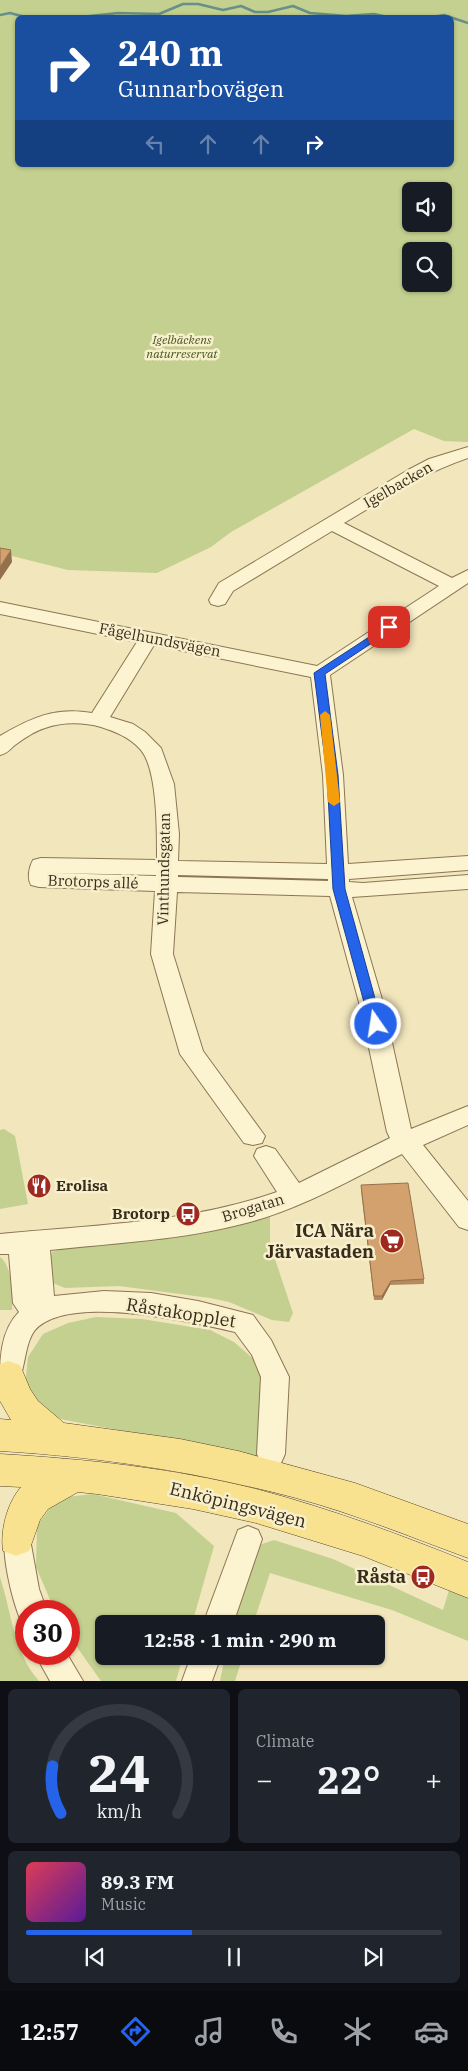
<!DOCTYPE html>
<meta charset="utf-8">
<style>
body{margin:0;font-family:"IBM Plex Serif",serif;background:#20242c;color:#f1f3f6;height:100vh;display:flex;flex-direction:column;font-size:19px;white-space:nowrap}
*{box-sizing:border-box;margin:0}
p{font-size:16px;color:#9ea1a6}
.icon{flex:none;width:28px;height:28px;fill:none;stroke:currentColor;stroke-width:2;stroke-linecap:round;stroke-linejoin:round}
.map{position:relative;height:1681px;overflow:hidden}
.details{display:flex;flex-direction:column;gap:8px;padding:8px;background:#0d0f14;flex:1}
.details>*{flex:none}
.guide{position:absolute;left:15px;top:15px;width:439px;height:152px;border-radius:8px;box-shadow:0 1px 4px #0004;background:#1a4fa0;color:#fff;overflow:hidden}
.tools{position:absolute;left:402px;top:182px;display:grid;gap:10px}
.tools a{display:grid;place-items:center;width:50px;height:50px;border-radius:8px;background:#171b24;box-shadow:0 1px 4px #0004;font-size:25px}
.speed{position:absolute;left:15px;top:1600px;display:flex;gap:10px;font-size:25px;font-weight:700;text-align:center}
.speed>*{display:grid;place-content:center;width:65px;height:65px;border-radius:50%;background:#171b24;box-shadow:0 1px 4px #0004;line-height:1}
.speed .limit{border:8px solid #d22;background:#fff;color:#111}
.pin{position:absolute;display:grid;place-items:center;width:42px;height:42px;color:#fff;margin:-21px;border-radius:10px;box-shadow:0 2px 8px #0006}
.me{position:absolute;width:55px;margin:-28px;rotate:347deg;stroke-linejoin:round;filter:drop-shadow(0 0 4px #0008)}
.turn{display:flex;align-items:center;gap:18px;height:105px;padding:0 20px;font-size:22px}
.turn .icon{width:65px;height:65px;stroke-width:2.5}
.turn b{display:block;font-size:35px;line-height:42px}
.lanes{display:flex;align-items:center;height:48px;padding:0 20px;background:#0003;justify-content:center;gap:25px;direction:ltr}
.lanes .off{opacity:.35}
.big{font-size:38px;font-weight:700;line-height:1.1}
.details .card{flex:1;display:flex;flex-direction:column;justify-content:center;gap:8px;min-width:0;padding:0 18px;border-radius:8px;background:#20242c}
.details .dial{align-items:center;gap:0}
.dial svg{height:130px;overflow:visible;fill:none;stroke:#363941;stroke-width:7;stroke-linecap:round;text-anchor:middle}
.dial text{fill:#f1f3f6;stroke:none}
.song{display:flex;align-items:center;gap:15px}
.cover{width:60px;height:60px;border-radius:8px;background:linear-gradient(135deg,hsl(350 70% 55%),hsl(270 70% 35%))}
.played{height:5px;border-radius:2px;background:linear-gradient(90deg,#2563eb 40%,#363941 40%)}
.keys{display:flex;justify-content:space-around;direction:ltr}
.heat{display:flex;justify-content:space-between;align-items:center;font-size:28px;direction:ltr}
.details .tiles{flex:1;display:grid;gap:8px;grid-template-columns:1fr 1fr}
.card:last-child{grid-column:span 2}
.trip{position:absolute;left:95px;top:1615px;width:290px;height:50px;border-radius:8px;background:#171b24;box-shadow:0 1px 4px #0004;font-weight:700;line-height:50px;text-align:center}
.tabs{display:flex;height:80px;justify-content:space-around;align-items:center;background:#090b0e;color:#9ea1a6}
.tabs .icon{width:35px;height:35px}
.tabs .active{color:#2563eb}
.tabs b{font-size:22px;color:#f1f3f6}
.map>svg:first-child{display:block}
</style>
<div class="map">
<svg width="468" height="1681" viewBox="0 0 468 1681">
<rect width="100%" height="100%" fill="#f2e6bc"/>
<path fill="#c3d08f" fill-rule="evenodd" d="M 0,0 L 468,0 L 468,442 L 444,441 L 414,429 L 231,532 L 211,547 L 157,573 L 68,570 L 0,553 ZM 18,18 L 451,18 L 451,165 L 18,165 ZM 411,191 L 444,191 L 444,224 L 411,224 ZM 411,251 L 444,251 L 444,284 L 411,284 Z
M 4,1129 L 15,1136 L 28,1204 L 0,1209 L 0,1130 Z
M 270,1217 L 270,1244 L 293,1313 L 289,1322 L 272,1320 L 229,1302 L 210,1298 L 119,1286 L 65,1288 L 50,1282 L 46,1275 L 52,1252 L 84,1242 L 184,1233 Z
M 0,1257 C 12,1265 13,1296 12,1310 L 0,1310 Z
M 96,1317 L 142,1319 L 210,1330 L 234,1342 L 257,1362 L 264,1388 L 265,1401 L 256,1456 L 65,1420 L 43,1414 L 25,1386 L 28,1357 L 43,1334 L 68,1323 Z
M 93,1494 L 176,1513 L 214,1546 L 192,1624 L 104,1624 L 104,1656 L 183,1656 L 176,1681 L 101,1681 L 69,1636 L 69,1611 L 55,1611 L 36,1567 L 37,1526 L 57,1498 Z
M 274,1540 L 333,1559 L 443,1610 L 449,1590 L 468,1597 L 468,1641 L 392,1610 L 270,1573 L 253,1624 L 234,1624 L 256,1546 Z
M 0,1577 C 11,1611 14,1653 39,1681 L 0,1681 Z
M 225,1656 L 243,1656 L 235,1681 L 220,1681 Z"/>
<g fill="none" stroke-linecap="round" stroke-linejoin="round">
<path stroke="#67908a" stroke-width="2.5" d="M 0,15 L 10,13 L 29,18
M 71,18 L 118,13 L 159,14 L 183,4 L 198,4 L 223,10 L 241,6 L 255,12 L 268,12 L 293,6 L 310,13 L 346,16 L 374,14 L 392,18
M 426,18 L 444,15 L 468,23"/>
<defs>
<path id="minor" d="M 468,447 L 468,458 C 423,473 385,499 344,523 L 452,578 L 468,570 L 468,583 L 330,675 L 343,775 L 348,864 L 468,856 L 468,870 L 349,879 L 349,882 L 363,883 L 468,875 L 468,889 L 352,897 L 384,1006 L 411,1129 L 468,1106 L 468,1125 L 423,1145 L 468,1201 L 468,1230 L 459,1227 L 402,1154 C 352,1179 301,1209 246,1223 C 182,1240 116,1243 50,1250 L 54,1296 L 104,1291 L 151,1293 L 198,1301 L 253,1315 L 271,1340 L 289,1377 L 285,1454 L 281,1463 L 271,1466 L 261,1463 L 257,1454 L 261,1377 L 252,1355 L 235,1332 C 193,1322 68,1293 35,1330 C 25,1342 25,1369 18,1384 L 8,1388 L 0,1385 C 0,1360 0,1331 19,1312 L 13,1303 L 9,1254 L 0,1254 L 0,1234 C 93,1225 189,1223 277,1192 L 254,1156 L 257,1149 L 266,1146 L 275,1149 L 299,1183 L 390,1138 L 387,1132 L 360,1006 L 330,896 L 177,892 L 173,954 L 203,1051 L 265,1136 L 262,1143 L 253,1145 L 244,1143 L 180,1054 L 151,954 L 155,891 L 39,887 L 31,885 C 27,878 29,867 33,860 L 41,858 L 157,860 C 157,834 158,768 140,749 C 129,737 116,732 101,727 C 83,722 62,722 45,728 C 35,731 23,739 15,745 C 9,750 8,753 0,755 L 0,736 C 32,717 55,707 92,713 L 137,642 L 0,614 L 0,602 L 317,666 L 439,586 L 332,531 L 233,591 L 225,604 L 218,606 L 211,604 L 209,600 L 219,583 L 408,470 L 429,459 ZM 154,645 L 311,677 L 323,775 L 327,864 L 178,861 L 179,834 L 174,784 L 161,748 L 145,732 L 133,724 L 110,717 ZM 51,873 L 156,875 L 156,876 ZM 178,875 L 328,879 L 328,881 L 178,877 Z
M 16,1526 L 26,1530 L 30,1539 L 39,1589 L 47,1611 L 26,1611 L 26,1623 L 21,1621 C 12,1600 0,1551 6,1530 Z
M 248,1526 L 258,1530 L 262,1539 L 233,1624 L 203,1624 L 238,1530 Z
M 35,1654 L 67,1654 L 83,1681 L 50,1681 Z
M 191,1656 L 221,1656 L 212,1681 L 182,1681 Z"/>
<path id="major" d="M 8,1361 L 20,1365 L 30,1389 L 38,1401 L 64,1423 L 180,1439 L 238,1451 L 355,1483 L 468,1524 L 468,1558 C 411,1537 355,1514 296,1498 C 198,1472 101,1457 0,1451 L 0,1419 L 11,1420 L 0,1401 L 0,1364 Z
M 0,1454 C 86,1459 172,1468 256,1489 C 328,1508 399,1534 468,1562 L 468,1598 L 363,1556 L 256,1523 L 193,1509 L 97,1494 L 78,1492 L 48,1509 L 40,1520 L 29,1551 L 16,1556 L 3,1551 C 0,1531 7,1503 21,1487 L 0,1486 Z"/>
</defs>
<use href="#minor" stroke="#8b7654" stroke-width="2"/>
<use href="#major" stroke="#574329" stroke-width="1"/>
<use href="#minor" fill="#fcf3d0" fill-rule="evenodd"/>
<use href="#major" fill="#f9e28f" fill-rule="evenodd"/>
</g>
<path fill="#b58a5f" d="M 361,1185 L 424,1279 L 424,1284 L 390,1285 L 382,1300 L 374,1300 L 361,1190 Z"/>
<path fill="#94714d" d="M 11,550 L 12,562 L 0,580 L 0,567 Z
M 391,1281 L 390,1285 L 382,1300 L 382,1296 Z"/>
<path fill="#d3a16e" stroke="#94714d" d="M 0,548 L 11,550 L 0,567 Z
M 408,1183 L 424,1279 L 391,1281 L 382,1296 L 374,1296 L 361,1185 Z"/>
<path fill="#2563eb" stroke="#184099" d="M 389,624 L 393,625 L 393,629 L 325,674 L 338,775 L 345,889 L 382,1024 L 381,1027 L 372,1027 L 370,1024 L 333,889 L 327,775 L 314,673 Z"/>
<path fill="#f59e0b" d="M 325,711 L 330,715 L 340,802 L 334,806 L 328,802 L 320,715 Z"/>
<defs>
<symbol id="restaurant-disc" viewBox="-11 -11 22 22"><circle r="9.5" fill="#9f291f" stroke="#f8f0cc"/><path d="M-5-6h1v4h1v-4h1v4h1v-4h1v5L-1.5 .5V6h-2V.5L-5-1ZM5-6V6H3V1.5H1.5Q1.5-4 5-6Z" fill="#fff"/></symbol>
<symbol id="bus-disc" viewBox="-11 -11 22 22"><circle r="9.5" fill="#9f291f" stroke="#f8f0cc"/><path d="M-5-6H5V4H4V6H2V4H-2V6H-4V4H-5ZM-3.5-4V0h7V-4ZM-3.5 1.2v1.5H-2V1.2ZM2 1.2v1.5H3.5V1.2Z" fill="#fff"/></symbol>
<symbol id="supermarket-disc" viewBox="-11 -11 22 22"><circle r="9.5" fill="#9f291f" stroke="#f8f0cc"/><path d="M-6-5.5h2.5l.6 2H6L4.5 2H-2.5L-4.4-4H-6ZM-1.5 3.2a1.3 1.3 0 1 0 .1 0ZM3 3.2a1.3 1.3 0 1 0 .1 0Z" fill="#fff"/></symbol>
</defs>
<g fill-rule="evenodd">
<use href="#restaurant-disc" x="25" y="1172" width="28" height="28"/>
<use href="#bus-disc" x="174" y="1200" width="28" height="28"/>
<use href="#supermarket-disc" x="378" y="1227" width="28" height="28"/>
<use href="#bus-disc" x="409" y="1563" width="28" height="28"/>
</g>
<g text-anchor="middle" stroke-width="5" stroke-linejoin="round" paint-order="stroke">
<g font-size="12" font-style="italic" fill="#44571f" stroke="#f8f0cc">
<text x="182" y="344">Igelbäckens<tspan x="182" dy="14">naturreservat</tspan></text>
</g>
<g font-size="15" fill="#382c1a" stroke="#f8f0cc">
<text transform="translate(398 485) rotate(-30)" y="5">Igelbacken</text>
<text transform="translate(160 640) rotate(11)" y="5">Fågelhundsvägen</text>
<text transform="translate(164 869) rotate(-89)" y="5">Vinthundsgatan</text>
<text transform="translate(93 882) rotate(2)" y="5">Brotorps allé</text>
<text transform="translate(253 1208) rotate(-17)" y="5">Brogatan</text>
</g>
<g font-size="15" font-weight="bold" fill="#382c1a" stroke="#f8f0cc" text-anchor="start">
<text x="56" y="1191">Erolisa</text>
<text x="170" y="1219" text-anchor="end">Brotorp</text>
</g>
<g font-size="18" font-weight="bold" fill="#382c1a" stroke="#f8f0cc" text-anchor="end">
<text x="374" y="1237">ICA Nära<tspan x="374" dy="21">Järvastaden</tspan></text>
<text x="406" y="1583">Råsta</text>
</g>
<g font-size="18" fill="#382c1a" stroke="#f8f0cc">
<text transform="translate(181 1313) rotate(9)" y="6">Råstakopplet</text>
<text transform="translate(238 1505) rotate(14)" y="6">Enköpingsvägen</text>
</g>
</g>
</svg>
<div class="tools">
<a><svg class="icon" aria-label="sound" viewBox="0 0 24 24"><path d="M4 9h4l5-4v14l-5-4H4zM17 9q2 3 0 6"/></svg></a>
<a><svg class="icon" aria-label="search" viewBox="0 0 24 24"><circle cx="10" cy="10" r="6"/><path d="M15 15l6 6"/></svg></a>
</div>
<div class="speed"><div class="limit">30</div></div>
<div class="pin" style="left:389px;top:627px;background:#d93025"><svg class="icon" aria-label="arrive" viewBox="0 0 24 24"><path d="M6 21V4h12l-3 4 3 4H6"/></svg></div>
<svg class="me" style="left:376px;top:1024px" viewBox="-20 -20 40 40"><circle r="17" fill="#2563eb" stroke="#fff" stroke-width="3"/><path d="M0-11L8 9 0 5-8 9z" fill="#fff"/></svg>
<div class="trip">12:58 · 1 min · 290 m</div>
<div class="guide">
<div class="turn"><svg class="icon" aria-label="right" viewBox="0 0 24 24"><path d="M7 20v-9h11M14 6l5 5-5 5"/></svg><div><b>240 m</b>Gunnarbovägen</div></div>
<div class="lanes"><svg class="icon off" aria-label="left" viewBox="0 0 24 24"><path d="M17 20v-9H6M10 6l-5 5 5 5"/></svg><svg class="icon off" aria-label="ahead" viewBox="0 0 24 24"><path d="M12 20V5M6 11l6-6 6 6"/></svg><svg class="icon off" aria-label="ahead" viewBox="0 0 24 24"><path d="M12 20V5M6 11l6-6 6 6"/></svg><svg class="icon" aria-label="right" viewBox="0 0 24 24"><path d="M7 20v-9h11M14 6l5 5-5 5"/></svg></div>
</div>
</div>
<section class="details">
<div class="tiles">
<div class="card dial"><svg viewBox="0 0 100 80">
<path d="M14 69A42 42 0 1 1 86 69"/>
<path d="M14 69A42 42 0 0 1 9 40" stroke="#2563eb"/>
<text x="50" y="56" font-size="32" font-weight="700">24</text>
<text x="50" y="72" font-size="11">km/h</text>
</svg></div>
<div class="card"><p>Climate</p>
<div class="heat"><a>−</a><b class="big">22°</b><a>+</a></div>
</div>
<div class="card">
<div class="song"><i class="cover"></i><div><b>89.3 FM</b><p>Music</p></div></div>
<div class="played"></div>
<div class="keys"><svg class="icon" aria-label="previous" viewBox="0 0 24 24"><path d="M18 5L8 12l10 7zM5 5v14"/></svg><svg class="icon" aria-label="pause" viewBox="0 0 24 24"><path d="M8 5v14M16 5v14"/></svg><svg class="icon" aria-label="next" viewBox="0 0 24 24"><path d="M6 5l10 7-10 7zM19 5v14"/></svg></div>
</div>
</div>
</section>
<nav class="tabs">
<b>12:57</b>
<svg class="icon active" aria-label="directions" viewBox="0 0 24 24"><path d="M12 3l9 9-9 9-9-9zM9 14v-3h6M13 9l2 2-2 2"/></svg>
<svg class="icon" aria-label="music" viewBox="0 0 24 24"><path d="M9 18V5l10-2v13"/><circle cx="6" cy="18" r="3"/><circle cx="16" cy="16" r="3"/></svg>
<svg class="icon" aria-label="phone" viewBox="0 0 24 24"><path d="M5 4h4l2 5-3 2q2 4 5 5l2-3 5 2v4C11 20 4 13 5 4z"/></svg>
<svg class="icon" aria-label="climate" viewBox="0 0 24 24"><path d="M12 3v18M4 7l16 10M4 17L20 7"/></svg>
<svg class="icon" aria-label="car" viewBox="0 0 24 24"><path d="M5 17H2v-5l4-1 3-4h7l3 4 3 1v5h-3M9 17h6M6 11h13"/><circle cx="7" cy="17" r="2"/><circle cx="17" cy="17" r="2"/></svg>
</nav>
